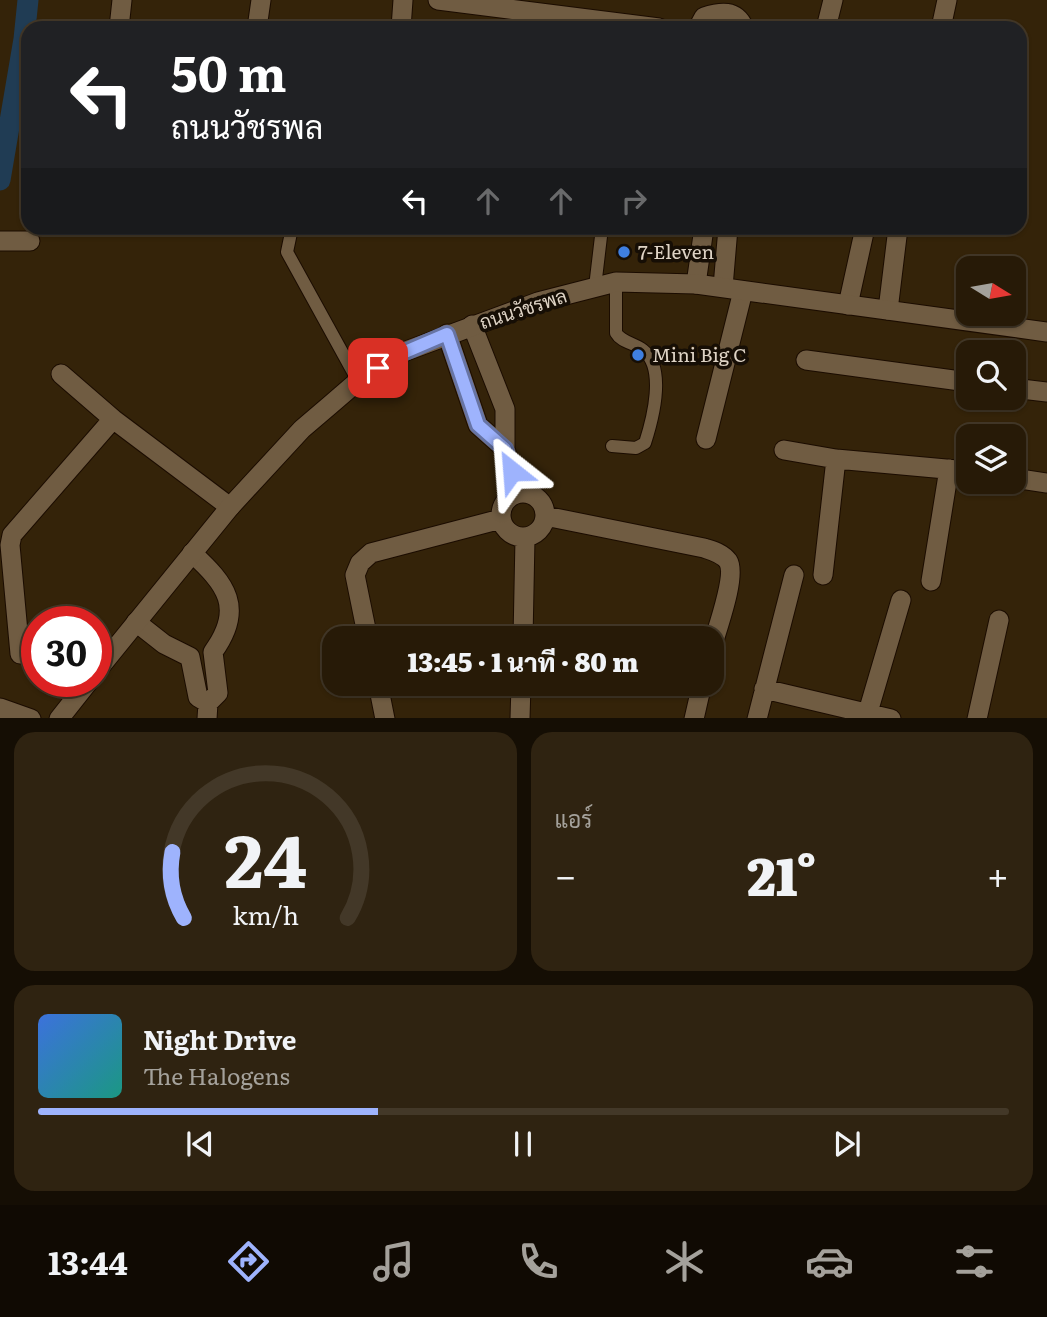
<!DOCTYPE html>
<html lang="th">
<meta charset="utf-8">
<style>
body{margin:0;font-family:Literata,Sarabun,serif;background:#2f2311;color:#f1f3f6;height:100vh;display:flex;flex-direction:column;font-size:26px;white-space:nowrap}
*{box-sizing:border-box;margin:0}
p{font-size:23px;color:#a4a19b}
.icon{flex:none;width:38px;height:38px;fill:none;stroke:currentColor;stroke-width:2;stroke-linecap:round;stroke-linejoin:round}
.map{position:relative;height:718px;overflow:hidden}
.details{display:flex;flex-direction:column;gap:14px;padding:14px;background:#150e04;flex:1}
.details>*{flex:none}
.banner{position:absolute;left:21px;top:21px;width:1006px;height:214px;border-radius:21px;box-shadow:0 2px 5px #0004,0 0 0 2px #433828;background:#202124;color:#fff;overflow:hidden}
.needle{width:46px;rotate:101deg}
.buttons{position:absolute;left:956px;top:256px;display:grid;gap:14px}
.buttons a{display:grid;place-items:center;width:70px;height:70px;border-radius:14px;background:#271a07;box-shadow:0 2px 5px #0004,0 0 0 2px #433828;font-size:35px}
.speed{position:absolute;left:21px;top:606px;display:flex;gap:14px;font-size:35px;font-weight:700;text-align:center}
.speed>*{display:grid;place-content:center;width:91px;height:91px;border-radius:50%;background:#271a07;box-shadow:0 2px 5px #0004,0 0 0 2px #433828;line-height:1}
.speed .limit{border:10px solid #d22;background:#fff;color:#111}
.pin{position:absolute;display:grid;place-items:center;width:60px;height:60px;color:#fff;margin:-30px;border-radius:14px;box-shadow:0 4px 10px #0006}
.me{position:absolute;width:77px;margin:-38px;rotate:332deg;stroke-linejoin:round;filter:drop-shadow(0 0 5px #0008)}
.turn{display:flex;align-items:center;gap:24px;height:147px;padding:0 35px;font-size:32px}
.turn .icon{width:91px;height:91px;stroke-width:2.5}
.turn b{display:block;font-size:49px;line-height:60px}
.lanes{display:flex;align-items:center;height:66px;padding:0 35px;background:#0003;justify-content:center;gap:35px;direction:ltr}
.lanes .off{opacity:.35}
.big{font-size:52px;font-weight:800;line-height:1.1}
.details .tile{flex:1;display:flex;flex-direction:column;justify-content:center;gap:10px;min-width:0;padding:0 24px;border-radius:21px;background:#2f2311}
.details .dial{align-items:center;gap:0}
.dial svg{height:182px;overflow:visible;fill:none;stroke:#433828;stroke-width:7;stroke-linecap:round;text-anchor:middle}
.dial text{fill:#f1f3f6;stroke:none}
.song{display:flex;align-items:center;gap:21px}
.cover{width:84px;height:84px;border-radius:10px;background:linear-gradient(135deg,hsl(220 70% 55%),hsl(170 70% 35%))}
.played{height:7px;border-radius:4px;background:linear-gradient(90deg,#9eb3fd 35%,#433828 35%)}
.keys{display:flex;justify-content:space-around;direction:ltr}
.heat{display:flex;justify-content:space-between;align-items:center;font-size:38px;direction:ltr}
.details .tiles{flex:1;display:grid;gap:14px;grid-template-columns:1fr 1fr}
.tile:last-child{grid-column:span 2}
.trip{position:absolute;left:322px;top:626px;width:402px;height:70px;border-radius:21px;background:#271a07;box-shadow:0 2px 5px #0004,0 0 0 2px #433828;font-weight:800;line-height:70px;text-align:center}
.dock{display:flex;height:112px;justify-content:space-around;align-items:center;background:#100a03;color:#a4a19b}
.dock .icon{width:49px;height:49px}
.dock .selected{color:#9eb3fd}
.dock b{font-size:32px;color:#f1f3f6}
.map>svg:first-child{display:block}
</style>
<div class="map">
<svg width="1047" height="719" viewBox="0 0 1047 719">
<rect width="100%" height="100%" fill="#342309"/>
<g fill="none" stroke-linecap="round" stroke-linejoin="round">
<path stroke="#203c54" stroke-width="21" d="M 0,180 L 24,39 L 28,0"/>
<defs>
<path id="service" d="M 292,228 L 287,252 L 358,381
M 595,287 L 602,228
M 612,446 L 636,448 L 645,443 C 653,418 666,368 643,350 C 634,343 621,342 616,333 L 616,282"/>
<path id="minor" d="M 438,0 L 659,28
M 119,28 L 122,0
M 257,28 L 261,0
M 401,28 L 403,0
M 698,28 L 704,17 C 720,12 736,9 744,28
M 826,28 L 833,0
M 941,28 L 947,0
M 0,241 L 30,241
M 696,284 L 704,228
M 723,287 L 728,228
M 848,305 L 865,228
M 888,310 L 898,228
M 472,325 L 505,409 L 505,449 L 519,493
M 447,334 L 478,425 L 505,449
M 806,360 L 968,382
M 61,374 L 113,419 L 230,507
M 1013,388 L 1047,392
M 706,439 L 743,291
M 784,450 L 836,459 L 968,471
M 1013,478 L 1047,483
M501 515a22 22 0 1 1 44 0a22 22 0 1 1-44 0Z
M 545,516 L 704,548 C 713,551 722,553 728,561 C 737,575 717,629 712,647
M 192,553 C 226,584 245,608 213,652 L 218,693 L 208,703 L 207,719
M 823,575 L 836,459
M 931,581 L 949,469
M 136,622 L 164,644 L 190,657 L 198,697 L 208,703
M 368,639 L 355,575 L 360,563 L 371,553 L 501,519
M 523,639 L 525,538
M 20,654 L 10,545 L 12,535 L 113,419
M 378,684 L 385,719
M 764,689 L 891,719
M 0,708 L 31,719
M 520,719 L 521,684
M 694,719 L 702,684
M 757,719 L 794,575
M 866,719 L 901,600
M 977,719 L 999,620"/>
<path id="tertiary" d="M 96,672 L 230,507 L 302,429 L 329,406 L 358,381 L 398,354 L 538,302 L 616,282 L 696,284 L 1047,332
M 59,719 L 89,681"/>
</defs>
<use href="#service" stroke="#1b0c00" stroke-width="14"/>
<use href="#minor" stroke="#1b0c00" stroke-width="21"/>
<use href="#tertiary" stroke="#1b0c00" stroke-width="21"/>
<use href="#service" stroke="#705c42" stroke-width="12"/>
<use href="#minor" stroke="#705c42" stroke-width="19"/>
<use href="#tertiary" stroke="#705c42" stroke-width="19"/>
</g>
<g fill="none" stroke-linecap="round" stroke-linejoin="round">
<defs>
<path id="route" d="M 378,368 L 398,355 L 447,334 L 478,425 L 505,449 L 512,471"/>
</defs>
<use href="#route" stroke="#6774a4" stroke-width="18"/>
<use href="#route" stroke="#9eb3fd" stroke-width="12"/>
</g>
<g fill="#3f7fe0" stroke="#160e05" stroke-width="2.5">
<circle cx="624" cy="252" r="7"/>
<circle cx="638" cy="355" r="7"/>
</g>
<g text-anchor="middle" stroke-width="7" stroke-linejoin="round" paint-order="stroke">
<g font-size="19" fill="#ded3c5" stroke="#160e05" text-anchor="start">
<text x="638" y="259">7-Eleven</text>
<text x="652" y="362">Mini Big C</text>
</g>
<g font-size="19" fill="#ded3c5" stroke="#160e05">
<text transform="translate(523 309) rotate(-18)" y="7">ถนนวัชรพล</text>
</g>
</g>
</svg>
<div class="buttons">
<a><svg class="needle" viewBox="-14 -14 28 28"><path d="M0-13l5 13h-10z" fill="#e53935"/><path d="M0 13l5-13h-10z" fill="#a4a19b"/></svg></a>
<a><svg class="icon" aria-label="search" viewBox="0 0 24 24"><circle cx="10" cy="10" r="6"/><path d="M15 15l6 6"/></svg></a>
<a><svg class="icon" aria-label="layers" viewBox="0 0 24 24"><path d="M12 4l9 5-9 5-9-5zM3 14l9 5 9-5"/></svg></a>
</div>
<div class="speed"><div class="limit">30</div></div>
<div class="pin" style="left:378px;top:368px;background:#d93025"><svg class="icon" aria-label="arrive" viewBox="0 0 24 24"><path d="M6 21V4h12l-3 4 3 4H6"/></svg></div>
<svg class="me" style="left:512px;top:471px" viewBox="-20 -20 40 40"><path d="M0-17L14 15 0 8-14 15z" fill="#9eb3fd" stroke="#fff" stroke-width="4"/></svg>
<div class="trip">13:45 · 1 นาที · 80 m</div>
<div class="banner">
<div class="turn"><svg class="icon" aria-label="left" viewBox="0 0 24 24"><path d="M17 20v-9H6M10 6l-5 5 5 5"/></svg><div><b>50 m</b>ถนนวัชรพล</div></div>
<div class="lanes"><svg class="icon" aria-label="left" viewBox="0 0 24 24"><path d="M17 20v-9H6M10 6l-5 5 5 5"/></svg><svg class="icon off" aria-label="ahead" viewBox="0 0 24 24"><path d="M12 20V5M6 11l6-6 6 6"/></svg><svg class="icon off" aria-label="ahead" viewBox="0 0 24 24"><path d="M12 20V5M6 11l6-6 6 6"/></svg><svg class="icon off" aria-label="right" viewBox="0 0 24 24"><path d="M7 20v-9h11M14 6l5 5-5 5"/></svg></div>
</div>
</div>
<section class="details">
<div class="tiles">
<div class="tile dial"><svg viewBox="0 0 100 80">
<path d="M14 69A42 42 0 1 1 86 69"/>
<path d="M14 69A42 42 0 0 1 9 40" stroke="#9eb3fd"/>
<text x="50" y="56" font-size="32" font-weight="700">24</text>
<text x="50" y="72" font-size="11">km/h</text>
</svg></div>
<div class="tile"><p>แอร์</p>
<div class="heat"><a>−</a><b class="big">21°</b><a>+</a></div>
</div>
<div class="tile">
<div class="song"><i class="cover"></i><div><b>Night Drive</b><p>The Halogens</p></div></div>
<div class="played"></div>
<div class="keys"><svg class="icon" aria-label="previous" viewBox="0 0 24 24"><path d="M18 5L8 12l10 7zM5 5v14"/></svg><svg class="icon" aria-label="pause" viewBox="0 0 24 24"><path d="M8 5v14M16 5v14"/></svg><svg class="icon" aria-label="next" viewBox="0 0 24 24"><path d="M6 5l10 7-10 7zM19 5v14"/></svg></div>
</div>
</div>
</section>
<nav class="dock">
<b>13:44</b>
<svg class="icon selected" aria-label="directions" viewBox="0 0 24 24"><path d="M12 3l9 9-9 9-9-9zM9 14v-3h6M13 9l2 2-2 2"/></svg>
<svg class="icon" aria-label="music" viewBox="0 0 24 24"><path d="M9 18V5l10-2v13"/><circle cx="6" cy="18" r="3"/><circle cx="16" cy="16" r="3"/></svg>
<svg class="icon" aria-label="phone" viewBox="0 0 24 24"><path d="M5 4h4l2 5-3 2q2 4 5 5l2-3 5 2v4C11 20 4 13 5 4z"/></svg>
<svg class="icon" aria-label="climate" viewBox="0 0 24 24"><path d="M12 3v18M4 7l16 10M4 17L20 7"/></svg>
<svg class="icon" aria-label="car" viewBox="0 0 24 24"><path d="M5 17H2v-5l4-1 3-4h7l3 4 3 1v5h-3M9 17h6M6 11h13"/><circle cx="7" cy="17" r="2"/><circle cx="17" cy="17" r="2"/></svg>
<svg class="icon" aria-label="filters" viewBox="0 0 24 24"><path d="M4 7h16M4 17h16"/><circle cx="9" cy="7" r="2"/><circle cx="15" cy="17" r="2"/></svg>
</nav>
